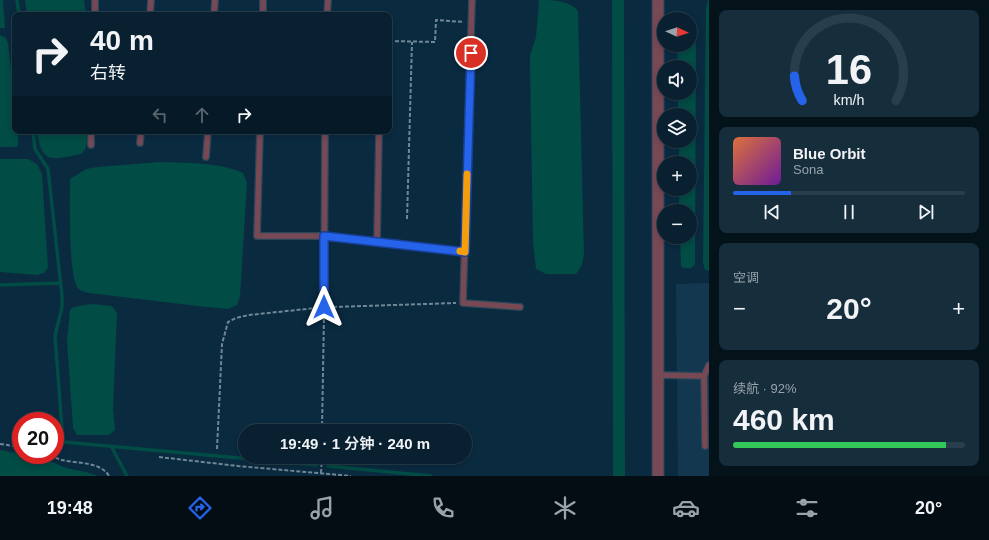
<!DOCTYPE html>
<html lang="zh">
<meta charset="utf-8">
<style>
body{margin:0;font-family:Arial,"Noto Sans SC",sans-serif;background:#162d3c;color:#f1f3f6;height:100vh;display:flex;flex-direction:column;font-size:15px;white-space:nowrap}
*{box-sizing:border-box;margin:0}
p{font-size:13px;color:#98a3ab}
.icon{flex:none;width:22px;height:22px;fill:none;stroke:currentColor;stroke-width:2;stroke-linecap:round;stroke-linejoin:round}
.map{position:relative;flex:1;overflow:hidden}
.sheet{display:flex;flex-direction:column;gap:10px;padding:10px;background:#04121a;width:280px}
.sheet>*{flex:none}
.banner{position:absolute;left:12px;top:12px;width:380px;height:122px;border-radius:8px;box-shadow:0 2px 6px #0003,0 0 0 1px #293e4c;background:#082030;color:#f1f3f6;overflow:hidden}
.needle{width:26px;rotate:93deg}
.controls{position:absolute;left:657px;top:12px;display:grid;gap:8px}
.controls a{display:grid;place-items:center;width:40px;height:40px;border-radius:50%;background:#082030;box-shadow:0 2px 6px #0003,0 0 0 1px #293e4c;font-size:20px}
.speed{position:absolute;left:12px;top:412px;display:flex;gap:8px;font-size:20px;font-weight:700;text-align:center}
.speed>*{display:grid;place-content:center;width:52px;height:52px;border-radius:50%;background:#082030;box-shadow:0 2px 6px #0003,0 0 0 1px #293e4c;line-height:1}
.speed .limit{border:6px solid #d22;background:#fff;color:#111}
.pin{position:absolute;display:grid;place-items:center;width:34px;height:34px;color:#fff;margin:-17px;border:2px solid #fff;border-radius:50%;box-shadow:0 1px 4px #0007}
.me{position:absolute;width:44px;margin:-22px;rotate:0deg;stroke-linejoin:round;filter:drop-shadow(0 0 3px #0008)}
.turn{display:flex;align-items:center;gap:14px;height:84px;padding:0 12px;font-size:18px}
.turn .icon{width:52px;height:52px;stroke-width:2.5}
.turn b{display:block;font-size:28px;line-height:34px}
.lanes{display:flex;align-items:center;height:38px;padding:0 12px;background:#0003;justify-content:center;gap:20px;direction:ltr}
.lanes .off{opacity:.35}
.big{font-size:30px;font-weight:600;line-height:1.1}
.sheet .card{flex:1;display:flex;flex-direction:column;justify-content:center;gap:6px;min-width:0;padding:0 14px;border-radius:8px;background:#162d3c}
.sheet .dial{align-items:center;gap:0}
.dial svg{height:104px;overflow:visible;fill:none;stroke:#293e4c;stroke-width:7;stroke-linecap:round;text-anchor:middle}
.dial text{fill:#f1f3f6;stroke:none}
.song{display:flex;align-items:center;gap:12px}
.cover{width:48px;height:48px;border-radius:6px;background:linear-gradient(135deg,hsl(20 70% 55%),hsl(280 70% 35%))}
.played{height:4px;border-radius:2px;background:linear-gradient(90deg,#2563eb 25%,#293e4c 25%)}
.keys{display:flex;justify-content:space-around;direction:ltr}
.heat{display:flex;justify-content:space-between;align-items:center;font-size:22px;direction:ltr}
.charge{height:6px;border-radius:3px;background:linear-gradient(90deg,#34c759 92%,#293e4c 0)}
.trip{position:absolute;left:238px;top:424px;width:234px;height:40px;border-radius:20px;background:#082030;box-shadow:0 2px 6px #0003,0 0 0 1px #293e4c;font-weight:600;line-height:40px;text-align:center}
.tab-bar{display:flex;height:64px;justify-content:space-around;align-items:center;background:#030d13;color:#98a3ab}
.tab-bar .icon{width:28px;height:28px}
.tab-bar .selected{color:#2563eb}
.tab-bar b{font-size:18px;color:#f1f3f6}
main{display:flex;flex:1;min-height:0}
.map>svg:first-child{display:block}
</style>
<main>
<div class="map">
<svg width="709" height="476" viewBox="0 0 709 476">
<rect width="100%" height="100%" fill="#0a2a40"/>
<path fill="#143750" d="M 709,283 L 709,476 L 678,476 L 676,284 Z"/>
<path fill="#014c44" d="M 0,0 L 3,0 L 5,28 L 0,28 Z
M 25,0 L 84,0 L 86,15 L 27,15 Z
M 539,0 C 552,0 569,0 578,11 L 584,255 L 581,267 L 576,274 L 546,274 L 536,269 L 533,242 L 530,67 L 530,55 L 536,37 Z
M 708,0 L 709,0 L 709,271 L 705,270 L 703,263 L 706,8 Z
M 690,31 L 694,34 L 696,47 L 695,261 L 695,265 L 691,268 L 684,268 L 681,266 L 680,237 L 690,237 L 690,211 L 679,211 L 679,189 L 690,189 L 690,163 L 679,163 L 679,141 L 690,141 L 690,115 L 678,115 L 678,93 L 690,93 L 690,67 L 678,67 L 677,45 L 690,45 Z
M 0,35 L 6,38 L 8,43 L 15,106 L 15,131 L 18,131 L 18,146 L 14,147 L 0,147 Z
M 37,131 L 88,131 L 86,148 L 81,154 C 54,159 41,166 37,131 Z
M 0,159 L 28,159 L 37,164 L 42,174 L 48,268 L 44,273 L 37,275 L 0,272 Z
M 160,162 C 185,163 220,162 243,173 L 247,183 L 240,296 L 237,305 L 228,309 L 197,306 L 89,293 C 85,292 80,291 78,288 C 68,278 70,197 70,179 L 86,169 L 97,167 Z
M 92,304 L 112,306 L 117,313 L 113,408 L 115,430 L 109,435 L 77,435 L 73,428 L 67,341 L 70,309 L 78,306 Z
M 0,450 L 45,459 L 66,468 L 86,472 L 98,476 L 0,476 Z"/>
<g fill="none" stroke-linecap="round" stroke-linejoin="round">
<path stroke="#014c44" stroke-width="3.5" d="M 17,0 L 19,15
M 33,131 L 35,149 L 48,169 L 62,296 L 62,307 L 55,336 L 63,442 L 316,465
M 0,285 L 60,283
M 111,446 L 127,476
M 328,466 L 431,476"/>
<path stroke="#014c44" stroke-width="12" d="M 618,0 L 619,476"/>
<defs>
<path id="service" d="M 472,0 L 463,303 L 520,307
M 95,15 L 95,0
M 150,15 L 151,0
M 214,15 L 215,0
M 263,15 L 263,0
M 327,15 L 328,0
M 260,131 L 257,236 L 324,236 L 465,252
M 140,143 L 141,131
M 91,145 L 91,131
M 206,157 L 208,131
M 377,242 L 379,131
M 324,307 L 325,131
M 658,375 L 704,376
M 705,446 L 704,376 L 709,365"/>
<path id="minor" d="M 658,0 L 658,476"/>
</defs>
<use href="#service" stroke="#29465a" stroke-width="8"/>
<use href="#minor" stroke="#29465a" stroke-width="13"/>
<path stroke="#708797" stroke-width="2" stroke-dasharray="4 2" stroke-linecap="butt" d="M 389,41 L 435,42 L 436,20 L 464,22
M 407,219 L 412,42
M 333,307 L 456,303
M 322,431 L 324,314
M 0,444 L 21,447
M 217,449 L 222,344 L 228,322 L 236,318 L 249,315 L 316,308
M 50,455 C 54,457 58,459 62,460 C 77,464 100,461 109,476
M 159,457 L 238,466 L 351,476
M 321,473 L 322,457"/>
<use href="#service" stroke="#774955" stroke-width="5.5"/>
<use href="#minor" stroke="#774955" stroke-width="11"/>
</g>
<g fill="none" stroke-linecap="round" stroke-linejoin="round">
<defs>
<path id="route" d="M 324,307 L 324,236 L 465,252 L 471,53"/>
</defs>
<use href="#route" stroke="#184099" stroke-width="10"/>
<use href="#route" stroke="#2563eb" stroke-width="7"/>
<path stroke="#f59e0b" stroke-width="7" d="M 460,251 L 465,252 L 467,174"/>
</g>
</svg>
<div class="controls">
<a><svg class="needle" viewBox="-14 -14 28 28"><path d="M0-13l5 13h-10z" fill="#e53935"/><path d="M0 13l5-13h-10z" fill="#98a3ab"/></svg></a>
<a><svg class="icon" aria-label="sound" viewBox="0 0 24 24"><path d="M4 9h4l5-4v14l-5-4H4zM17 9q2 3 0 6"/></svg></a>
<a><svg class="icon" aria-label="layers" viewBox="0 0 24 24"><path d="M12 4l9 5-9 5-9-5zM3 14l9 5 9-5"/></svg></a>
<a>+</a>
<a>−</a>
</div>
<div class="speed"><div class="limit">20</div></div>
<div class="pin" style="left:471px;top:53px;background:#d93025"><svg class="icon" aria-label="arrive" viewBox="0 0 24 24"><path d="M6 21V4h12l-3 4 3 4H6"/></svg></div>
<svg class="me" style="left:324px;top:307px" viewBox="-20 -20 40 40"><path d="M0-17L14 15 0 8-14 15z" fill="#2563eb" stroke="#fff" stroke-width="4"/></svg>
<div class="trip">19:49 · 1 分钟 · 240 m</div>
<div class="banner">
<div class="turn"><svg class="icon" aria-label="right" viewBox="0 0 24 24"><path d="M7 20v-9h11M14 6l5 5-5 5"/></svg><div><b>40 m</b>右转</div></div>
<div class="lanes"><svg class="icon off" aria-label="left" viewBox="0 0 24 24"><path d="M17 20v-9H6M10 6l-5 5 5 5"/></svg><svg class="icon off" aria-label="ahead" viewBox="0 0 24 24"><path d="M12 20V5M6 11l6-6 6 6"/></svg><svg class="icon" aria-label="right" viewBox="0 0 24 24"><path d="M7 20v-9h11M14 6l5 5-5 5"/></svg></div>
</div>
</div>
<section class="sheet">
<div class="card dial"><svg viewBox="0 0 100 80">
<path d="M14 69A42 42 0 1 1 86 69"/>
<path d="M14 69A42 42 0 0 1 8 50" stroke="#2563eb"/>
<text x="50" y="56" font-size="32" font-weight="700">16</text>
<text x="50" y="72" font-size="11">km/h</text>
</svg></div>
<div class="card">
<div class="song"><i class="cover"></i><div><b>Blue Orbit</b><p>Sona</p></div></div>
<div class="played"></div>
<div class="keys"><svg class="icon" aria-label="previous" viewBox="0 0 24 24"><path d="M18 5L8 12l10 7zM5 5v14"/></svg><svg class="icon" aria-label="pause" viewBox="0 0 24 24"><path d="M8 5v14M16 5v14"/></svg><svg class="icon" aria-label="next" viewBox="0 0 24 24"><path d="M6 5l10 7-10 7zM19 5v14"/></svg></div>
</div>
<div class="card"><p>空调</p>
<div class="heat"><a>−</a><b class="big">20°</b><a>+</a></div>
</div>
<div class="card"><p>续航 · 92%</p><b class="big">460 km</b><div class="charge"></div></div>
</section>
</main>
<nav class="tab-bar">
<b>19:48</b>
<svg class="icon selected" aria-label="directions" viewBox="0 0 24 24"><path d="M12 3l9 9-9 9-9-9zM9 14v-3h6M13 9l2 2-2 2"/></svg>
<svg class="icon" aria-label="music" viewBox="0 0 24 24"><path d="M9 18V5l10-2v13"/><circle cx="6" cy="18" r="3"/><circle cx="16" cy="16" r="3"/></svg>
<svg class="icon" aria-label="phone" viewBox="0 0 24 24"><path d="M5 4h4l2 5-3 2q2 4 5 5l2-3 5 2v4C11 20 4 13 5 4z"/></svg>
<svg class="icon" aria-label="climate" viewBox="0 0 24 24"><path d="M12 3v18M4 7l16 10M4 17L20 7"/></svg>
<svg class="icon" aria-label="car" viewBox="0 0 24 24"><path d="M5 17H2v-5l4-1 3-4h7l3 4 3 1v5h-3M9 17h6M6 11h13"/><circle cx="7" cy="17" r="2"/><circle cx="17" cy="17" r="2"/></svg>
<svg class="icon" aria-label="filters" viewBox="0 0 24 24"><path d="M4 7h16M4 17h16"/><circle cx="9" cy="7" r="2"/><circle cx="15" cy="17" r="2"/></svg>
<b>20°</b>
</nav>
